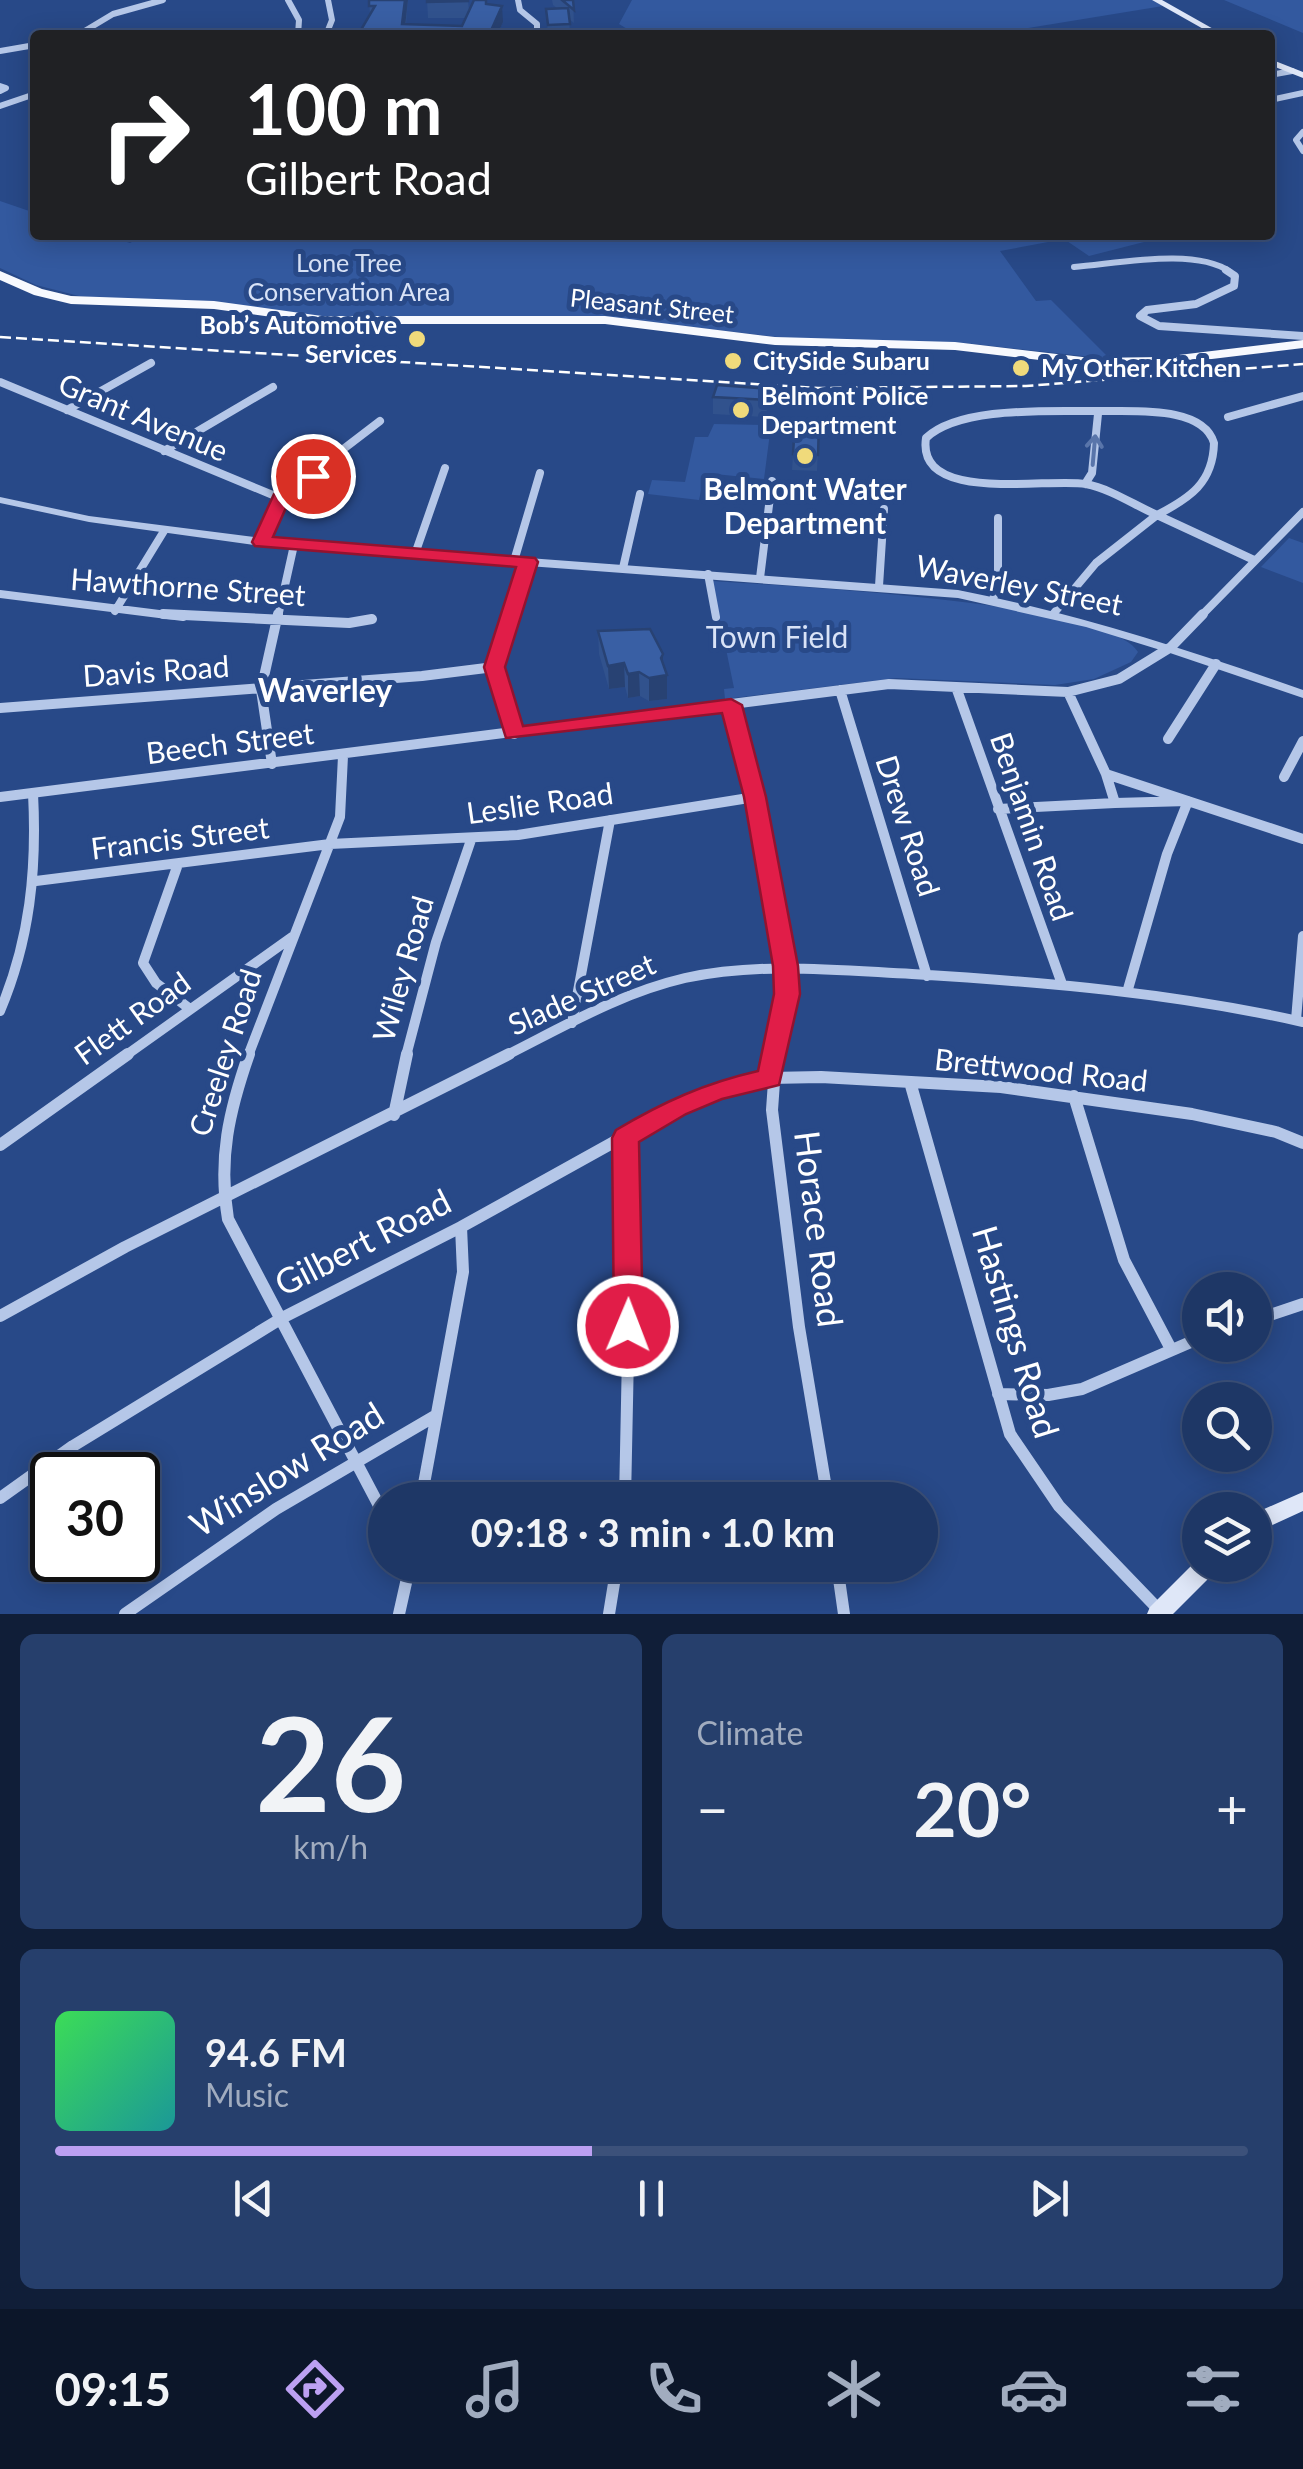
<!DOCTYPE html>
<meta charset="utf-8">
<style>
body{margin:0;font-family:Lato,sans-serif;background:#263f6c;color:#f1f3f6;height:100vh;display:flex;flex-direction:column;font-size:38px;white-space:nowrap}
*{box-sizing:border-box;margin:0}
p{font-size:32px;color:#a1acbf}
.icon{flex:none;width:55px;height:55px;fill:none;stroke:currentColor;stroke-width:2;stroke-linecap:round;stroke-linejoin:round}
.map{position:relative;height:1614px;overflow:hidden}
.details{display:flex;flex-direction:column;gap:20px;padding:20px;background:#101e38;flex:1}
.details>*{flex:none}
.hud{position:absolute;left:30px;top:30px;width:1245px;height:210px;border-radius:10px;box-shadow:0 5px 25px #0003,0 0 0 2px #3c517a;background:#202124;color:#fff;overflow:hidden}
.buttons{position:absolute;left:1182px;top:1272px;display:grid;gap:20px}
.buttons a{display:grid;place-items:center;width:90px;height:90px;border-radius:50%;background:#1e3766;box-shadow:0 5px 25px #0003,0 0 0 2px #3c517a;font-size:50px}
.speed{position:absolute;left:30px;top:1452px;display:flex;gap:20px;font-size:50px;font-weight:700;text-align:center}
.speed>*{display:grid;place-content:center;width:130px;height:130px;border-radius:50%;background:#1e3766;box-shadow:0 5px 25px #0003,0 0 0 2px #3c517a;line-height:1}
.speed .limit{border:5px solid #111;border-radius:15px;background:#fff;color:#111}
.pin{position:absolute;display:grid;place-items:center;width:85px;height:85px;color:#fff;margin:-42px;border:5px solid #fff;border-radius:50%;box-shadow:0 2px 10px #0007}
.me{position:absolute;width:110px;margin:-55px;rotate:1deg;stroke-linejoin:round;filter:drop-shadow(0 0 8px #0008)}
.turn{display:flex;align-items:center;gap:35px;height:210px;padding:0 50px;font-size:45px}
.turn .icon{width:130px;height:130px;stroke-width:2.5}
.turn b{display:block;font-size:70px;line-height:85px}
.big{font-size:75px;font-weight:700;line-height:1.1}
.details .widget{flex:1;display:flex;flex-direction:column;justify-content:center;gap:15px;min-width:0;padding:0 35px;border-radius:15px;background:#263f6c}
.details .dial{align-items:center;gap:0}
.dial b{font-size:130px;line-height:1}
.song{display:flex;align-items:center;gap:30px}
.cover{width:120px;height:120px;border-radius:15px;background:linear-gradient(135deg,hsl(130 70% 55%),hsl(180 70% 35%))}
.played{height:10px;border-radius:5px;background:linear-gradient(90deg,#bca0f2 45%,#3c517a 45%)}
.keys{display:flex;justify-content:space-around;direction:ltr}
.heat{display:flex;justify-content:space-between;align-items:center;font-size:55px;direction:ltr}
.details .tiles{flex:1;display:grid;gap:20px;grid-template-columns:1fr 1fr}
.widget:last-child{grid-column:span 2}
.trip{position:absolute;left:368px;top:1482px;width:570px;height:100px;border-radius:50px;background:#1e3766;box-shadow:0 5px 25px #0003,0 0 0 2px #3c517a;font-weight:700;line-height:100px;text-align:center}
.tabs{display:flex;height:160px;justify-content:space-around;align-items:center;background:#0c1629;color:#a1acbf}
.tabs .icon{width:70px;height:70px}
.tabs .active{color:#bca0f2}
.tabs b{font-size:45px;color:#f1f3f6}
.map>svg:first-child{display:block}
</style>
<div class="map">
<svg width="1303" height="1614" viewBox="0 0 1303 1614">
<rect width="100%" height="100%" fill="#284988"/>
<path fill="#33599f" d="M 632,0 L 1152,0 L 1163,6 L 986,35 L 637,35 L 619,24 Z
M 1224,0 L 1303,0 L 1303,33 Z
M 0,201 L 35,213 L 35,235 L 104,235 L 130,243 L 145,235 L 498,235 L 525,241 L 557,235 L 1134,235 L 1144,242 L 1089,256 L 1064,239 L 1000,251 L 1036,301 L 1051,300 L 1110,359 L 964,343 L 785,338 L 605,317 L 343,319 L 79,296 L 36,285 L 0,268 Z
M 714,424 L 771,425 L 764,479 L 705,473 L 699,500 L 648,494 L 652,480 L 685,482 L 695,437 L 708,437 Z
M 1289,538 L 1303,543 L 1303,583 L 1261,567 Z
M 712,581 C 779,586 1109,601 1138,652 L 1131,662 L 1094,679 L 1055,685 L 896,678 L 725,699 L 724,689 L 734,688 Z"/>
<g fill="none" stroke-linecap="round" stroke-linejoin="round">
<path stroke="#b5c7e8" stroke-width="6" d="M 288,0 L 299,20 L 298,35
M 518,0 L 520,10 L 537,24 L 537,35
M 78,35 L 113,14 L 163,0
M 326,35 L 332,20 L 328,0
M 0,51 L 35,45
M 1270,75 L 1292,71
M 0,86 L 6,88 L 0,91
M 1270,100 L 1303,93
M 0,106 L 35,94
M 1303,132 L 1296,140 L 1303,151
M 1074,267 C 1116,264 1196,247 1230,272"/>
<path stroke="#b5c7e8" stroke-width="8" d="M 1226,270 L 1235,276 L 1234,286 L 1196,304 L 1147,310 L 1140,316 L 1159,326 L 1303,336
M 0,382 L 280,498
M 67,410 L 151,363
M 1101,411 C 1132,412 1203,405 1214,443 C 1213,483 1190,498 1157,515 C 1134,505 1111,489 1086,484 C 1049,477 916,505 926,438 C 961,405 1054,412 1101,411 Z
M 1228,417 L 1303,396
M 164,451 L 273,387
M 1085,484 L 1092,473 L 1098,414
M 1157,515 L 1254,560
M 261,542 L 282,496 L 380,421
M 415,554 L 445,468
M 514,561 L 540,473
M 623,568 L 640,494
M 708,574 L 716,617
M 760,578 L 772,481
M 879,586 L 884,509
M 0,594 L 183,617
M 993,600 L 998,578 L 998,518
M 115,611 L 164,531
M 1054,613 L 1096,563 L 1157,515
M 278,617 L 294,545
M 510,617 L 528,562
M 1200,617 L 1303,512"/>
<path stroke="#b5c7e8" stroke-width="10" d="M 163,614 L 349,623 L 372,619
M 511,614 L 494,667 L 514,734
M 956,687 L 1062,984
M 840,690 L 927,976
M 1068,692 L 1106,774 L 1303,839
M 731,705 L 755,797 L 786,966 L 776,1056
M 0,708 L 422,676 L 494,667
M 1168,739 L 1216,664
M 272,764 L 261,690 L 278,614
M 1284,777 L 1303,741
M 0,797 L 889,684 L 1068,692 L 1119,679 L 1171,647 L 1203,614
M 1115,803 L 1188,801 L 1167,854 L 1128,989
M 998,809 L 1115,803 L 1106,774
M 177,867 L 143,963 L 156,983 L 190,1009
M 36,881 L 330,844 L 518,835 L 755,797
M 0,1011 C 30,940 37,870 33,793
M 1296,1020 L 1303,936
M 572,1023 L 610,820
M 125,1056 L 292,937
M 248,1056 L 340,817 L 343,756
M 406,1056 L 436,942 L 471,840
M 505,1056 C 563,1027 620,993 685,978 C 761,962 835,970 912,974 C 1044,982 1174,993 1303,1022"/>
<path stroke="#b5c7e8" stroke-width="12" d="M 249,1054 C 229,1111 218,1159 228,1219 L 385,1517
M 776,1054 L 772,1110 L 799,1327 L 828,1500
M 910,1082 L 1010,1434 L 1059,1506 L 1160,1611
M 1074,1096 L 1124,1260 L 1171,1349
M 394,1115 L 407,1054
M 625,1137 L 630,1257 L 625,1500
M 0,1145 L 128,1054
M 0,1316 L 125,1247 L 509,1054
M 1255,1320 L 1303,1304
M 998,1394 L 1048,1395 L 1082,1389 L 1200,1338
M 0,1498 L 73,1446 L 282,1318 L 461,1227 L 677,1107 L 717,1090 L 770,1078 L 821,1077 L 1001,1087 L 1192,1114 L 1276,1132 L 1303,1143
M 421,1500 L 463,1272 L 461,1227
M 837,1565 L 844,1614
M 125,1614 L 276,1509 L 435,1416
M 399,1614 L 410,1565
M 609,1614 L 617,1565"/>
<path fill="#b5c7e8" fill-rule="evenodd" d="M 0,497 L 89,516 L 261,538 L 958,590 C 1076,613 1189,650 1303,690 L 1303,698 L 1170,653 L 1086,627 L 958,598 L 261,546 L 89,522 L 0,503 Z"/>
<path fill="#dfe7f8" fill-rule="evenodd" d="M 1152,0 L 1162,0 L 1224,35 L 1214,35 Z
M 1270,59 L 1303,72 L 1303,78 L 1270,65 Z
M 1303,1492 L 1303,1511 L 1255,1533 L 1255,1513 Z
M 1199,1558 L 1200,1565 L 1218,1565 L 1215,1572 L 1173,1614 L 1147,1614 L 1150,1607 Z"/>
<path fill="#f7f9fe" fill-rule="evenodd" d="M 0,271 L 42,289 L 71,296 L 214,301 L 322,316 L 605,316 L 775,337 L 955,342 L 1091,358 L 1162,357 L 1303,340 L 1303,348 L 1162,365 L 1091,366 L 955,350 L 775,345 L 605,324 L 322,324 L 214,309 L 71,304 L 34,295 L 0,280 Z"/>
<path stroke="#fff" stroke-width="2.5" stroke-dasharray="11 5" stroke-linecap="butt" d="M 0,337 L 818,388 L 1026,386 L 1303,364"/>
</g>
<path fill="#31528d" d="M 369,0 L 408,0 L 406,24 L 462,26 L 465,18 L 428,18 L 427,0 L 468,0 L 469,11 L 487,4 L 503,22 L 497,35 L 351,35 L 358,35 L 370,15 Z
M 552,0 L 573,0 L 574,23 L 569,19 L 570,35 L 548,35 L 546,9 L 558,9 L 553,5 Z
M 769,389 L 766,417 L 713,414 L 713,397 Z
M 795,423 L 819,424 L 817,471 L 792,470 Z
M 598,631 L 663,664 L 667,699 L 649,701 L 640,696 L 628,698 L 625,687 L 609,689 L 599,654 Z"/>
<path fill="#284273" d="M 405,0 L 408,0 L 404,35 L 402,24 Z
M 502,6 L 503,22 L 497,35 L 489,35 Z
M 663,654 L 663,676 L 667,675 L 667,699 L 649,701 L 649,678 Z
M 624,663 L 625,687 L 609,689 L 608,666 Z
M 639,672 L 640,696 L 628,698 L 628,674 Z"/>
<path fill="#395fa4" stroke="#284273" stroke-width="2.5" d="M 369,0 L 405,0 L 402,24 L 462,26 L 474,0 L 486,0 L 486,4 L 502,6 L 489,35 L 351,35 L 358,35 L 375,6 L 369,6 Z
M 427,0 L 468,0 L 468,1 L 427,2 Z
M 562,0 L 573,0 L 574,10 Z
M 568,8 L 570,24 L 548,25 L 546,9 Z
M 717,385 L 769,389 L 767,400 L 713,397 Z
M 795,423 L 819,424 L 818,455 L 793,454 Z
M 650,629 L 663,654 L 661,658 L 667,675 L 649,678 L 639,672 L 628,674 L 624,663 L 608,666 L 598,631 Z"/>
<defs><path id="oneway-shaft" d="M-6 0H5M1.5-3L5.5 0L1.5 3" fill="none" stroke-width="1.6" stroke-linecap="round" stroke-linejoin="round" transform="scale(2.5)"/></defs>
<use stroke="#5975aa" href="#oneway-shaft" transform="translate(1094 450) rotate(-85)"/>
<path fill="#e11d48" stroke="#92132f" stroke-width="2.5" d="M 313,470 L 322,476 L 289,501 L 273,537 L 535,558 L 538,562 L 505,667 L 523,726 L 731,699 L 742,705 L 766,797 L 798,966 L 800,994 L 779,1085 L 722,1099 L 686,1114 L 639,1142 L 643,1326 L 639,1335 L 628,1338 L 618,1335 L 614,1326 L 612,1138 L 616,1130 C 663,1102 705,1083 758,1071 L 774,994 L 773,966 L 744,797 L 722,713 L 506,738 L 484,667 L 516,567 L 255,546 L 252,542 L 274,494 Z"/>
<g fill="#f0da7b" stroke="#284988" stroke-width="4">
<circle cx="417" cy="339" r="10"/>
<circle cx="733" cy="361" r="10"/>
<circle cx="1021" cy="368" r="10"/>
<circle cx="741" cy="410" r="10"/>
<circle cx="805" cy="456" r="10"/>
</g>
<g text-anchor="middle" stroke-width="10" stroke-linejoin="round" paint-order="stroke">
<g font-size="25" fill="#d9e3f7" stroke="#284988">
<text x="349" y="272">Lone Tree<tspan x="349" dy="29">Conservation Area</tspan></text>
</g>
<g font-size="25" fill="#fff" stroke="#284988">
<text transform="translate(652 306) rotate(6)" y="9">Pleasant Street</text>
</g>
<g font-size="25" font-weight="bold" fill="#fff" stroke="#284988" text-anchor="start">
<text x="397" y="334" text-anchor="end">Bob’s Automotive<tspan x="397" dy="29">Services</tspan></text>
<text x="753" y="370">CitySide Subaru</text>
<text x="1041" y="377">My Other Kitchen</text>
<text x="761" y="405">Belmont Police<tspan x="761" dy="29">Department</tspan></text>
</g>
<g font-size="30" fill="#fff" stroke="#284988">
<text transform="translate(143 418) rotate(23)" y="10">Grant Avenue</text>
<text transform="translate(1019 586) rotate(11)" y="10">Waverley Street</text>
<text transform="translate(188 588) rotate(4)" y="10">Hawthorne Street</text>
<text transform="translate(156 672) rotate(-4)" y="10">Davis Road</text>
<text transform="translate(230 744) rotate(-7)" y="10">Beech Street</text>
<text transform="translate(540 804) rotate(-8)" y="10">Leslie Road</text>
<text transform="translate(907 826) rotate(72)" y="10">Drew Road</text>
<text transform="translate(1031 827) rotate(71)" y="10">Benjamin Road</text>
<text transform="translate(180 839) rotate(-7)" y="10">Francis Street</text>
<text transform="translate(404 969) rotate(-74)" y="10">Wiley Road</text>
<text transform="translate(582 995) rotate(-24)" y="10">Slade Street</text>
<text transform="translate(133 1019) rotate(-36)" y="10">Flett Road</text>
<text transform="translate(226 1053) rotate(-72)" y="10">Creeley Road</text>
<text transform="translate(1041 1071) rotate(6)" y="10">Brettwood Road</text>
</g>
<g font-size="30" font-weight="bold" fill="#fff" stroke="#284988">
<text x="805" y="500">Belmont Water<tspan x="805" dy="34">Department</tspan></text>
</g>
<g font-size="30" fill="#d9e3f7" stroke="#284988">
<text x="777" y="648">Town Field</text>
</g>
<g font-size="32" font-weight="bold" fill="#fff" stroke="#284988">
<text x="325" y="702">Waverley</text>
</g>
<g font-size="35" fill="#fff" stroke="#284988">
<text transform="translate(818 1229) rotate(83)" y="12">Horace Road</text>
<text transform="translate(363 1243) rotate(-27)" y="12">Gilbert Road</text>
<text transform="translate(1015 1332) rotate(73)" y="12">Hastings Road</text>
<text transform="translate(287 1470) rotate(-32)" y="12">Winslow Road</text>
</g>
</g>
</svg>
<div class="buttons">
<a><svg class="icon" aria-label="sound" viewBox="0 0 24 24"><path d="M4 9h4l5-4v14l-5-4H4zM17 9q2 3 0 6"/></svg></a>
<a><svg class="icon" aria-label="search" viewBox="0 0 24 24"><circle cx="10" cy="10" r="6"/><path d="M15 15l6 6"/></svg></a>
<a><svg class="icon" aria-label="layers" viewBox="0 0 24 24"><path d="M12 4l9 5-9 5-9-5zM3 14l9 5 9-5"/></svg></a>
</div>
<div class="speed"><div class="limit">30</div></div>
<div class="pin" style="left:313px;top:476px;background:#d93025"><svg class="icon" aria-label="arrive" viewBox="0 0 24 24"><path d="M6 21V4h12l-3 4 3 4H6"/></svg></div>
<svg class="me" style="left:628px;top:1326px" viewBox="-20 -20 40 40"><circle r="17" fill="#e11d48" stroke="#fff" stroke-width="3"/><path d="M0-11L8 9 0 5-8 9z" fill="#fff"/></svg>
<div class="trip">09:18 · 3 min · 1.0 km</div>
<div class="hud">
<div class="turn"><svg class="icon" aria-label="right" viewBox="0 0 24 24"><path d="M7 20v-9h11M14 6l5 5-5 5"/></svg><div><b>100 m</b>Gilbert Road</div></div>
</div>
</div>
<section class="details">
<div class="tiles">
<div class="widget dial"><b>26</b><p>km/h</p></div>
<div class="widget"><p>Climate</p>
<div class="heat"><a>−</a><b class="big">20°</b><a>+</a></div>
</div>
<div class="widget">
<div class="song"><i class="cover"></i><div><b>94.6 FM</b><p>Music</p></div></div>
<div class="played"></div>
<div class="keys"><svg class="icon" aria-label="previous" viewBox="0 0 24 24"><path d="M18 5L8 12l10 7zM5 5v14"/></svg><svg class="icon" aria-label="pause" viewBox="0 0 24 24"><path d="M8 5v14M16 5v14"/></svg><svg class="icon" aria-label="next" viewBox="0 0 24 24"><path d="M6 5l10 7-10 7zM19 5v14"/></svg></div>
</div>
</div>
</section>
<nav class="tabs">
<b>09:15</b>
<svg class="icon active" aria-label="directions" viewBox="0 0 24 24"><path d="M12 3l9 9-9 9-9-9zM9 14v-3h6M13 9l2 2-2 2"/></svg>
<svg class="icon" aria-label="music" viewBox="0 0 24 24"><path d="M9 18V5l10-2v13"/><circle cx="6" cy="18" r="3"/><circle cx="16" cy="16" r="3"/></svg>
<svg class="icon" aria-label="phone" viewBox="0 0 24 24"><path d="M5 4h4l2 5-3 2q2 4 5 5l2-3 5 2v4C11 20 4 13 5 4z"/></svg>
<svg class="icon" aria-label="climate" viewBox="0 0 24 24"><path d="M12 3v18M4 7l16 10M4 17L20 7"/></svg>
<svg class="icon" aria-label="car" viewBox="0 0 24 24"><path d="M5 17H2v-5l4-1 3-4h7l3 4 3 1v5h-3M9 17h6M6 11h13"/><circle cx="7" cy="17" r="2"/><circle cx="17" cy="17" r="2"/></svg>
<svg class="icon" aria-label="filters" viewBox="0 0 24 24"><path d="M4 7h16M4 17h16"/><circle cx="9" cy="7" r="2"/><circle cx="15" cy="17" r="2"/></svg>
</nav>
